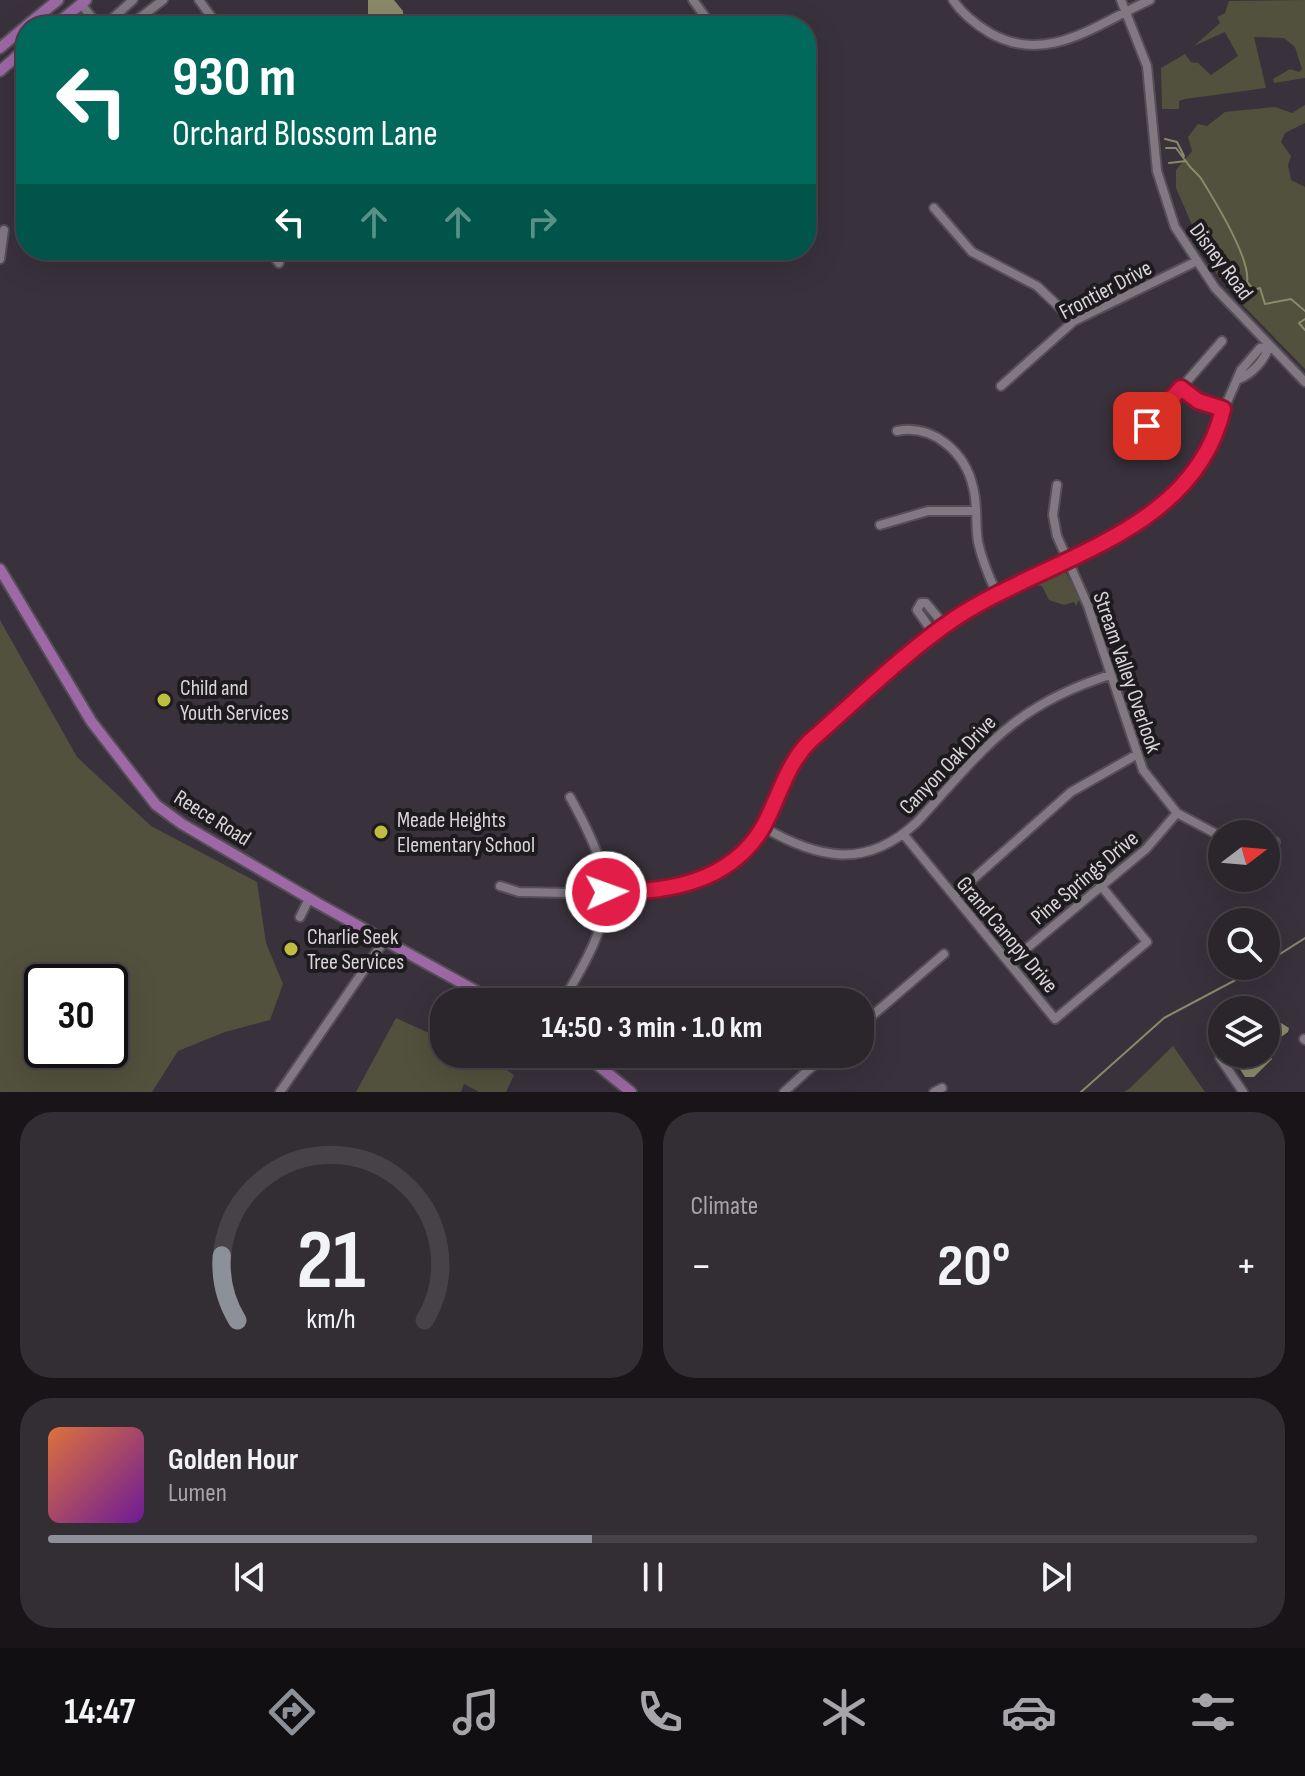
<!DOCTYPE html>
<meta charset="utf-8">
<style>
body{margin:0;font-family:"Sofia Sans Condensed",sans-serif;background:#332d34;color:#f1f3f6;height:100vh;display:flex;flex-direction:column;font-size:30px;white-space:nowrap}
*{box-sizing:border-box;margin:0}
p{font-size:26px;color:#a6a5a9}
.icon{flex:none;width:44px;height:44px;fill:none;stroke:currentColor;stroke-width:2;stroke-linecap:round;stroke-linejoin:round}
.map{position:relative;height:1092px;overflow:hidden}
.side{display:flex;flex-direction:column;gap:20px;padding:20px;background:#181418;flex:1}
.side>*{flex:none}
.guide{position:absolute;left:16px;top:16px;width:800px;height:244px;border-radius:32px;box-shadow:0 8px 32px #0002,0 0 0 2px #474248;background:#00695c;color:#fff;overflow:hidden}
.needle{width:52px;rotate:74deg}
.tools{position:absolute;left:1208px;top:820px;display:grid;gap:16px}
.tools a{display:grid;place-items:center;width:72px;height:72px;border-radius:50%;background:#2b252c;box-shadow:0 8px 32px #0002,0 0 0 2px #474248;font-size:40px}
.speed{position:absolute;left:24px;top:964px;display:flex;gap:16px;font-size:40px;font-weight:700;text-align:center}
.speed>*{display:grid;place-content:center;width:104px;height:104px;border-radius:50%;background:#2b252c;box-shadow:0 8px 32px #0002,0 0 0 2px #474248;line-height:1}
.speed .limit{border:4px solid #111;border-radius:12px;background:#fff;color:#111}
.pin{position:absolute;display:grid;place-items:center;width:68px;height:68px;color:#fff;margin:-34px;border-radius:16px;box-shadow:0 4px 12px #0006}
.me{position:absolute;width:88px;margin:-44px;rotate:88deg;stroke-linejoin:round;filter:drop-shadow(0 0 6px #0008)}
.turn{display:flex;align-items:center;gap:28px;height:168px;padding:0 24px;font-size:36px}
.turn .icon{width:104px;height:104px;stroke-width:2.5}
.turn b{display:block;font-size:56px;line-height:68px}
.lanes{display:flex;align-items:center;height:76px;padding:0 24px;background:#0003;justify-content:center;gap:40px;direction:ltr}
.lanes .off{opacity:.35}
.big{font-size:60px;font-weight:700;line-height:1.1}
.side .widget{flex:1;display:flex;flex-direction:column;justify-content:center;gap:12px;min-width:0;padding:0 28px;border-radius:32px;background:#332d34}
.side .dial{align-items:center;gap:0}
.dial svg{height:208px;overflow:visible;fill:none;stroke:#474248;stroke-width:7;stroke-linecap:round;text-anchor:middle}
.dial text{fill:#f1f3f6;stroke:none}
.song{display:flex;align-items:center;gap:24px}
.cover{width:96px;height:96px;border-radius:12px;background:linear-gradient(135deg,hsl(20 70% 55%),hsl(280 70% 35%))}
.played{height:8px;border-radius:4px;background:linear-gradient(90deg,#8c9099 45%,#474248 45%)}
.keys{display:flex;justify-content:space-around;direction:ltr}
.heat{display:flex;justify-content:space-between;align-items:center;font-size:44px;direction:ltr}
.side .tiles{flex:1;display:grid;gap:20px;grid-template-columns:1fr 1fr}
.widget:last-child{grid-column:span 2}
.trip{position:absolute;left:430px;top:988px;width:444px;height:80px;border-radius:32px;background:#2b252c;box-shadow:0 8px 32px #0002,0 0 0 2px #474248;font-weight:700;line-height:80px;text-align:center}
.menu{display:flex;height:128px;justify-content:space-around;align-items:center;background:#110f12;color:#a6a5a9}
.menu .icon{width:56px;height:56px}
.menu .current{color:#8c9099}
.menu b{font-size:36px;color:#f1f3f6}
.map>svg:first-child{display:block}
</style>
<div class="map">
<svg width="1305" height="1092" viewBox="0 0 1305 1092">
<rect width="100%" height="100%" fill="#39313b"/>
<path fill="#51513d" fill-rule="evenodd" d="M 1305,0 L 1305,78 L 1274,83 L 1273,79 L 1290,69 L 1299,72 L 1302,69 L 1295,47 L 1284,38 L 1254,37 L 1266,88 L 1185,99 L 1179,101 L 1179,109 L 1162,109 L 1161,68 L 1185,54 L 1191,62 L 1198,63 L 1211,75 L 1238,56 L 1225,32 L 1194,46 L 1220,23 L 1217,17 L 1225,13 L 1229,1 Z
M 1305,105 L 1305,123 L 1285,133 L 1281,142 L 1291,156 L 1288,165 L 1291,180 L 1305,187 L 1305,369 L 1234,296 L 1209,264 L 1176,188 L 1176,170 L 1192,151 L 1188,137 L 1198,124 L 1207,126 L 1225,112 L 1275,107 L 1292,113 Z
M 1063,568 L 1080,598 L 1076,606 L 1074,602 L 1064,605 L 1049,600 L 1042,586 L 1036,585 L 1039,578 Z
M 0,620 L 77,757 L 151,826 L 257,882 L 266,943 L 283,984 L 270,1020 L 225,1032 L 178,1051 L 152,1092 L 0,1092 ZM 110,982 L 110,1050 L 42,1050 L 42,982 Z
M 396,1018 L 444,1040 L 444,1054 C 472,1054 490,1058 514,1075 L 506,1092 L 479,1092 L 464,1084 L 461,1092 L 356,1092 Z
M 1173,1046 L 1205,1092 L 1124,1092 L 1130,1088 Z"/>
<path fill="#8a8a6a" d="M 368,0 L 394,0 L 403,11 L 404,26 L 377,26 L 368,14 Z
M 1281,1023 L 1289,1028 L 1288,1032 L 1267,1047 L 1272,1059 L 1254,1077 L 1245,1077 L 1235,1061 L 1237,1055 L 1266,1054 L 1266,1029 Z"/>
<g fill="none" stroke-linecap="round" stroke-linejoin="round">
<path stroke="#8a8a6a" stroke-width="2" d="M 1165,139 L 1177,142 L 1184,156
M 1166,148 L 1176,148 L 1185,160
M 1169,163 L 1186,161 C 1190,169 1198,173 1202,180 C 1215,201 1251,260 1247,282 L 1254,290 L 1260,288 L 1265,304 L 1291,299 L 1305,311
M 1305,319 L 1299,323 L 1305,330
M 1266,963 L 1305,938
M 1081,1092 L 1164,1018 L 1262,966"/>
<defs>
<path id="minor" d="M 199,0 L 218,26
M 693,0 L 712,26
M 953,0 C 963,15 975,24 990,33 C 1048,66 1098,23 1150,0
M 1121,0 L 1147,66 L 1157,171 L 1175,227 L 1215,288 L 1305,382
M 81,4 L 99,26
M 104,26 L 133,0
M 129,26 L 163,0
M 934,208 L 972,252 L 1037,286 L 1074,321
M 269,250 L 279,263
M 0,259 L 4,230
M 1239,379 C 1252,374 1265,360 1269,346
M 1001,386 L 1074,321 L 1195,262
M 1181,388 L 1198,401 L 1223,409
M 1147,427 L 1222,341
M 897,431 C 933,424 965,452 973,487 C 978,505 975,524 978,542 C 982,560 989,577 997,594
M 1057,485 L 1053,515 L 1057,536 L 1088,606 L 1143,770 L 1177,813 L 1222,837
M 880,525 L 928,511 L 975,511
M 934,634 L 917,610 L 921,603 L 926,603 L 945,626
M 763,827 C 818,859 866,870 917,822 C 983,750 1012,706 1110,675
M 904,835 L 1055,1019 L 1147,942 L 1102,887
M 1266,843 L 1275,842
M 500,886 L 519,892 C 602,892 708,909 761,829 C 778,804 784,772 803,748 L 953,620 L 997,594 L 1120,534 L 1152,513 L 1181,485 L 1204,455 L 1241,370 L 1260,348 L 1269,346
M 954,896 L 1071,792 L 1136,755
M 300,917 L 309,899
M 1009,963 L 1146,849 L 1177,813
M 562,1002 C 615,914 621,889 570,797
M 860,1026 L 944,954
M 1304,1039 L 1305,1040
M 1220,1058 L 1243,1092
M 280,1092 L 384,941
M 784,1092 L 826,1054
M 934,1092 L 942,1088"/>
<path id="major" d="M 26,26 L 58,0
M 54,26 L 86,0
M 0,48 L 26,26
M 0,71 L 26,48
M 0,569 L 91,721 L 156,805 L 182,824 L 319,904 L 496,1002
M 584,1054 L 631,1092"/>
</defs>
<use href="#minor" stroke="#544e56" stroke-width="12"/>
<use href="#major" stroke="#544e56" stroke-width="14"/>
<use href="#minor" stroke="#817882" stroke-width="8"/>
<use href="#major" stroke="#9d68a5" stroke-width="10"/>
</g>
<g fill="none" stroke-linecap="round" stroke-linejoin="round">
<defs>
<path id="route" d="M 606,892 C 666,893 730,883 763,827 C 779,798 786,765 810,741 C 857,700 903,654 954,619 C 1047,557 1194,534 1223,409 L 1198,401 L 1181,388 L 1147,426"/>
</defs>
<use href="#route" stroke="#92132f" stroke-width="20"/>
<use href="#route" stroke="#e11d48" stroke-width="14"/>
</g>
<g fill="#c0be40" stroke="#1e1b1f" stroke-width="3">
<circle cx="164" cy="700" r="8"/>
<circle cx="381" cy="832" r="8"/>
<circle cx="291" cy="949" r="8"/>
</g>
<g text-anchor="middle" stroke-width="8" stroke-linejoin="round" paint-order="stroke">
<g font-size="22" fill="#dad5da" stroke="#1e1b1f">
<text transform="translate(1222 261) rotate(53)" y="8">Disney Road</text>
<text transform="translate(1105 289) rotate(-28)" y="8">Frontier Drive</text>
<text transform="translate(1128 672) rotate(71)" y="8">Stream Valley Overlook</text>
<text transform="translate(947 764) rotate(-46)" y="8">Canyon Oak Drive</text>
<text transform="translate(213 817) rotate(32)" y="8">Reece Road</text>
<text transform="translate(1084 877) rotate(-40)" y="8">Pine Springs Drive</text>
<text transform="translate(1008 934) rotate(50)" y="8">Grand Canopy Drive</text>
</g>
<g font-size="22" fill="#dad5da" stroke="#1e1b1f" text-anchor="start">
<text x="180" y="695">Child and<tspan x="180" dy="25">Youth Services</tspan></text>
<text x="397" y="827">Meade Heights<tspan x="397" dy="25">Elementary School</tspan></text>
<text x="307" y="944">Charlie Seek<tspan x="307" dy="25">Tree Services</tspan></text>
</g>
</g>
</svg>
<div class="tools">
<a><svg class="needle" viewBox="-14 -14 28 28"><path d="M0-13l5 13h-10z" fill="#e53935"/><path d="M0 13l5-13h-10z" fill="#a6a5a9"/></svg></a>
<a><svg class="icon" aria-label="search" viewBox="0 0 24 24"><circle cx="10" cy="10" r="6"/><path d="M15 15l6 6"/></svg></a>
<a><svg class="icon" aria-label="layers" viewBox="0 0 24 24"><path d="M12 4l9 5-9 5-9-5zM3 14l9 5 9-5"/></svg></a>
</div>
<div class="speed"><div class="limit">30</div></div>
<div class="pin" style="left:1147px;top:426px;background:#d93025"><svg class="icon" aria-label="arrive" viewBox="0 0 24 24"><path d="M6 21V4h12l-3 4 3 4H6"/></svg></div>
<svg class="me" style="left:606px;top:892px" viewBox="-20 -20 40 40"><circle r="17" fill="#e11d48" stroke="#fff" stroke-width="3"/><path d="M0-11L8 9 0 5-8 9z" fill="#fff"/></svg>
<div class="trip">14:50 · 3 min · 1.0 km</div>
<div class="guide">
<div class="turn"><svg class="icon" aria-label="left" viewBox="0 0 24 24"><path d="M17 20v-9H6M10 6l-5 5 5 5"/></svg><div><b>930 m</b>Orchard Blossom Lane</div></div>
<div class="lanes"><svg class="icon" aria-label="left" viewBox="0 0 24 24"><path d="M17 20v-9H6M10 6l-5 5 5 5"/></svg><svg class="icon off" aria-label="ahead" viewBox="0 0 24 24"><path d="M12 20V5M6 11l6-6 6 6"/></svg><svg class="icon off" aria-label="ahead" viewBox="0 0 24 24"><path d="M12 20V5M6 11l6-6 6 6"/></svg><svg class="icon off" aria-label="right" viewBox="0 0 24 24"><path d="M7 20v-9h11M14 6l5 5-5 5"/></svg></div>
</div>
</div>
<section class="side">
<div class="tiles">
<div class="widget dial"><svg viewBox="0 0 100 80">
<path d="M14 69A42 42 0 1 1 86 69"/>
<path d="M14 69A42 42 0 0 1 8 44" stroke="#8c9099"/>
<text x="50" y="56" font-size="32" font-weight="700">21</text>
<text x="50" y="72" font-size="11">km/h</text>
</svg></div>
<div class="widget"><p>Climate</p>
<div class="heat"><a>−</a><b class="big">20°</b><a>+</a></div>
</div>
<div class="widget">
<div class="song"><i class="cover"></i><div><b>Golden Hour</b><p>Lumen</p></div></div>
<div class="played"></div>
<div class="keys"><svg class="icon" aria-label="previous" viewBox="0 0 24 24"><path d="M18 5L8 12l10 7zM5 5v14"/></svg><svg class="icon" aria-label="pause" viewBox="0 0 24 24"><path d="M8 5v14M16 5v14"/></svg><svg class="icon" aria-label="next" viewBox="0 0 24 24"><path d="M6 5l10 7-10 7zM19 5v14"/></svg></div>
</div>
</div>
</section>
<nav class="menu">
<b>14:47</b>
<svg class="icon current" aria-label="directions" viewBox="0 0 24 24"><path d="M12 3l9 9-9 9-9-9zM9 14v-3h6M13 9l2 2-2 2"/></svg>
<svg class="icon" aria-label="music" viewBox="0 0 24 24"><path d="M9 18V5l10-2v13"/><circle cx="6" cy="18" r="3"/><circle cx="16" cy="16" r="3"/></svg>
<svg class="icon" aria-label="phone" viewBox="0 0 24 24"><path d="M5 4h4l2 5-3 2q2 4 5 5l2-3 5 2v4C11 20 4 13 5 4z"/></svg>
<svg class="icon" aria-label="climate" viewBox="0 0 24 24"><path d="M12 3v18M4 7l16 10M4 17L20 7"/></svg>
<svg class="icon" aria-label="car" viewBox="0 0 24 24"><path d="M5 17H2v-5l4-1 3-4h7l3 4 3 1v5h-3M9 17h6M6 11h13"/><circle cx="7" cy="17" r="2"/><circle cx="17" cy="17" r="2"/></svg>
<svg class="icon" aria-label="filters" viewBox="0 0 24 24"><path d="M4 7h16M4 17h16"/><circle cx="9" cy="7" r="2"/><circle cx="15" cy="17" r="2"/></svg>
</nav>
